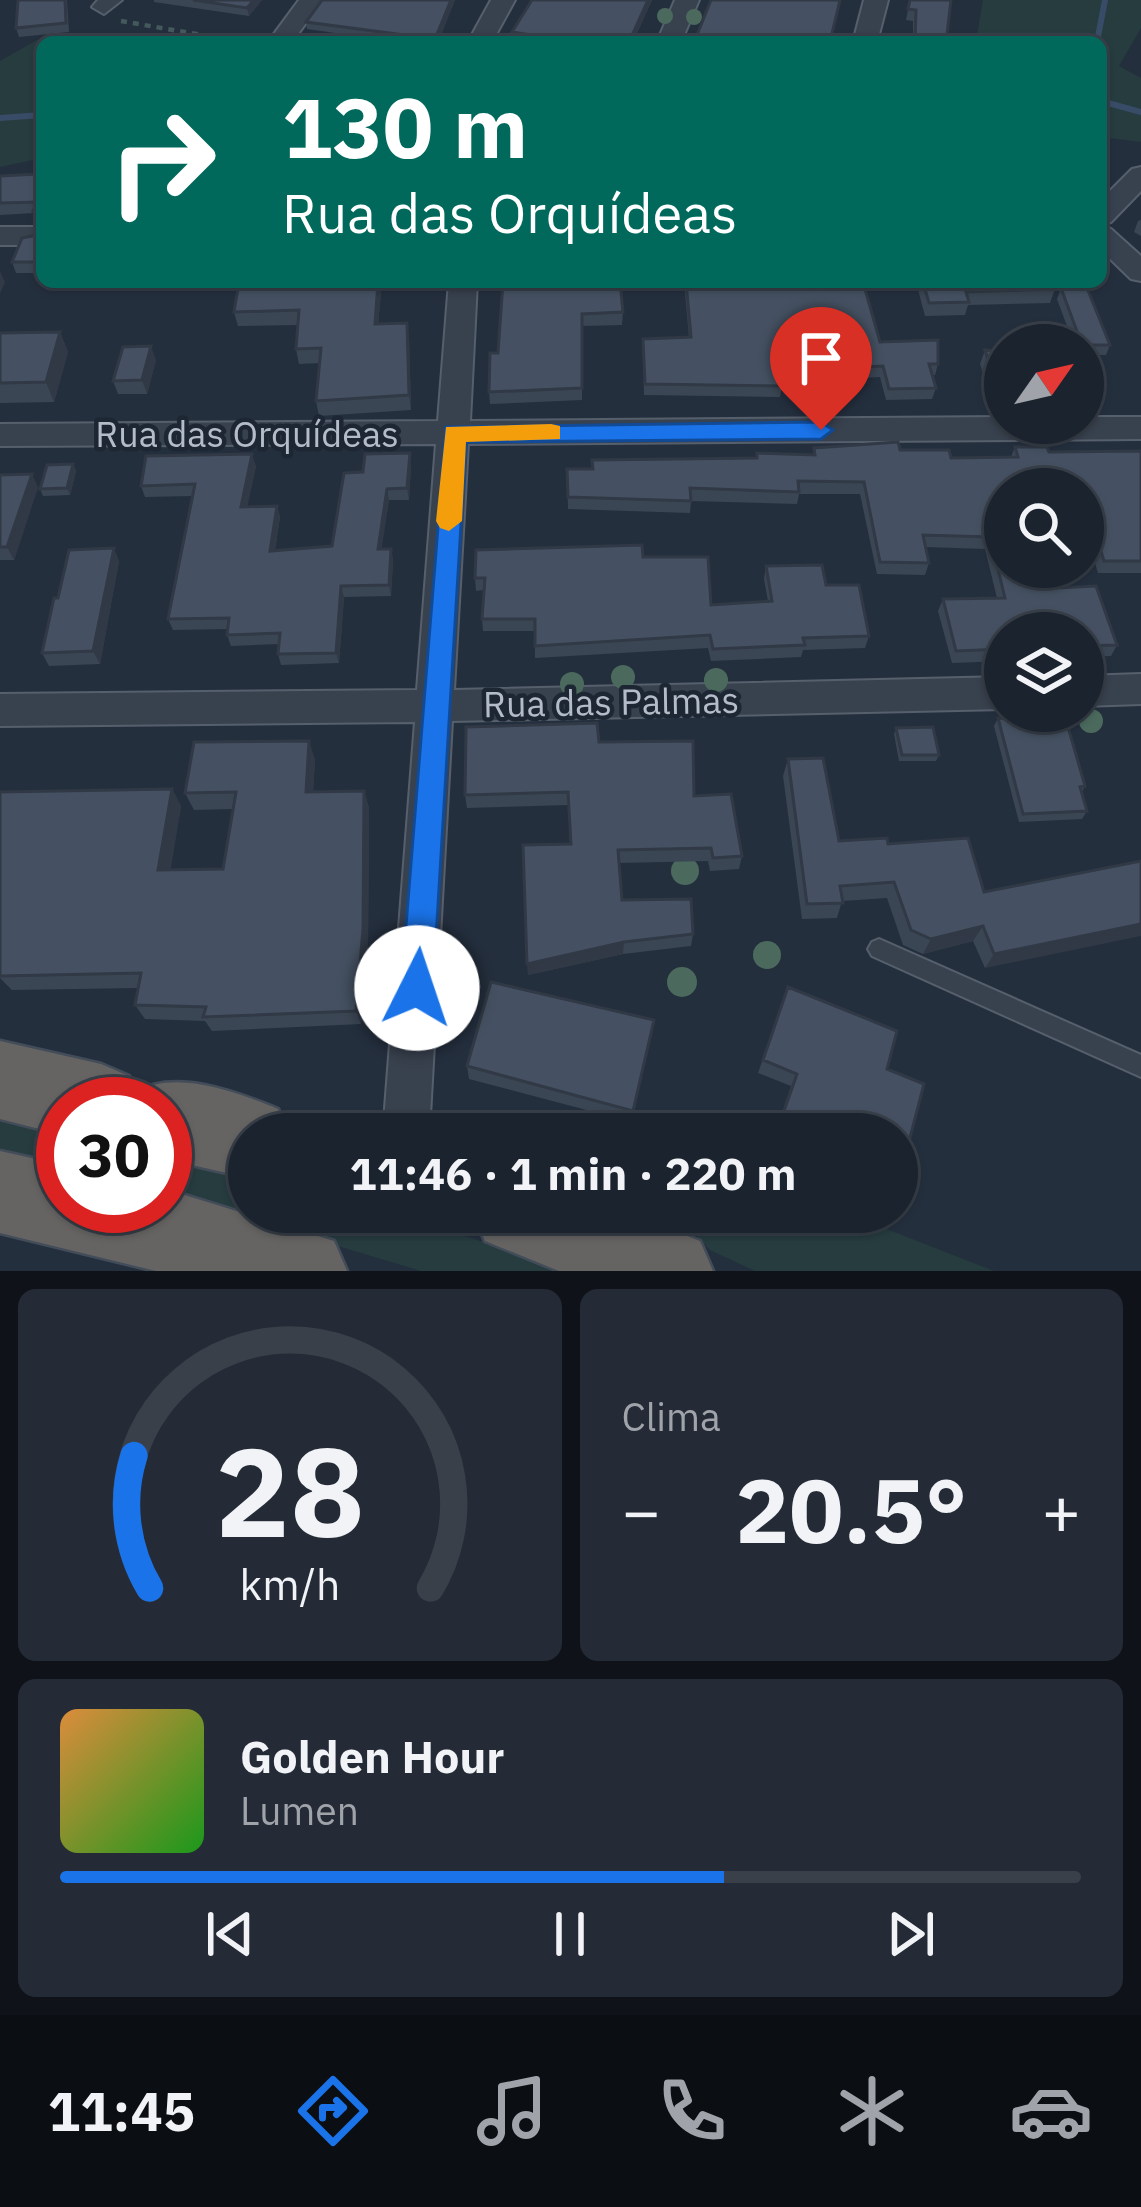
<!DOCTYPE html>
<html lang="pt">
<meta charset="utf-8">
<style>
body{margin:0;font-family:"IBM Plex Sans",sans-serif;background:#242b36;color:#f1f3f6;height:100vh;display:flex;flex-direction:column;font-size:45px;white-space:nowrap}
*{box-sizing:border-box;margin:0}
p{font-size:39px;color:#a0a4aa}
.icon{flex:none;width:66px;height:66px;fill:none;stroke:currentColor;stroke-width:2;stroke-linecap:round;stroke-linejoin:round}
.map{position:relative;height:1271px;overflow:hidden}
.details{display:flex;flex-direction:column;gap:18px;padding:18px;background:#0f1319;flex:1}
.details>*{flex:none}
.top-card{position:absolute;left:36px;top:36px;width:1071px;height:252px;border-radius:18px;box-shadow:0 3px 9px #0004,0 0 0 3px #39404a;background:#00695c;color:#fff;overflow:hidden}
.needle{width:78px;rotate:56deg}
.fabs{position:absolute;left:984px;top:324px;display:grid;gap:24px}
.fabs a{display:grid;place-items:center;width:120px;height:120px;border-radius:50%;background:#1b232e;box-shadow:0 3px 9px #0004,0 0 0 3px #39404a;font-size:60px}
.speed{position:absolute;left:36px;top:1077px;display:flex;gap:24px;font-size:60px;font-weight:700;text-align:center}
.speed>*{display:grid;place-content:center;width:156px;height:156px;border-radius:50%;background:#1b232e;box-shadow:0 3px 9px #0004,0 0 0 3px #39404a;line-height:1}
.speed .limit{border:18px solid #d22;background:#fff;color:#111}
.pin{position:absolute;display:grid;place-items:center;width:102px;height:102px;color:#fff;margin:-123px -51px;border-radius:50% 50% 50% 0;rotate:-45deg;box-shadow:0 0 12px #0007}
.pin .icon{rotate:45deg}
.me{position:absolute;width:132px;margin:-66px;rotate:4deg;stroke-linejoin:round;filter:drop-shadow(0 0 9px #0008)}
.turn{display:flex;align-items:center;gap:42px;height:252px;padding:0 48px;font-size:54px}
.turn .icon{width:156px;height:156px;stroke-width:2.5}
.turn b{display:block;font-size:84px;line-height:102px}
.big{font-size:90px;font-weight:800;line-height:1.1}
.details .widget{flex:1;display:flex;flex-direction:column;justify-content:center;gap:18px;min-width:0;padding:0 42px;border-radius:18px;background:#242b36}
.details .dial{align-items:center;gap:0}
.dial svg{height:312px;overflow:visible;fill:none;stroke:#39404a;stroke-width:7;stroke-linecap:round;text-anchor:middle}
.dial text{fill:#f1f3f6;stroke:none}
.song{display:flex;align-items:center;gap:36px}
.cover{width:144px;height:144px;border-radius:18px;background:linear-gradient(135deg,hsl(30 70% 55%),hsl(120 70% 35%))}
.played{height:12px;border-radius:6px;background:linear-gradient(90deg,#1a73e8 65%,#39404a 65%)}
.keys{display:flex;justify-content:space-around;direction:ltr}
.heat{display:flex;justify-content:space-between;align-items:center;font-size:66px;direction:ltr}
.details .tiles{flex:1;display:grid;gap:18px;grid-template-columns:1fr 1fr}
.widget:last-child{grid-column:span 2}
.trip{position:absolute;left:228px;top:1113px;width:690px;height:120px;border-radius:60px;background:#1b232e;box-shadow:0 3px 9px #0004,0 0 0 3px #39404a;font-weight:800;line-height:120px;text-align:center}
.tabs{display:flex;height:192px;justify-content:space-around;align-items:center;background:#0b0e12;color:#a0a4aa}
.tabs .icon{width:84px;height:84px}
.tabs .active{color:#1a73e8}
.tabs b{font-size:54px;color:#f1f3f6}
.map>svg:first-child{display:block}
</style>
<div class="map">
<svg width="1141" height="1271" viewBox="0 0 1141 1271">
<rect width="100%" height="100%" fill="#242f3e"/>
<path fill="#263c3f" d="M 983,0 L 1141,0 L 1141,28 L 1119,66 L 1141,78 L 1141,142 L 1101,137 L 1101,42 L 976,42 Z
M 99,34 L 156,42 L 42,42 L 42,158 L 0,167 L 0,61 L 37,40 Z
M 0,1113 L 63,1126 L 63,1168 L 0,1155 Z
M 165,1153 L 249,1175 L 249,1212 L 386,1212 L 578,1271 L 421,1271 L 165,1194 Z
M 673,1212 L 843,1212 L 994,1271 L 755,1271 L 710,1250 Z"/>
<g fill="none" stroke-linecap="round" stroke-linejoin="round">
<path stroke="#394c67" stroke-width="6" d="M 1097,42 L 1105,0
M 1101,101 L 1141,112
M 0,118 L 42,115"/>
<defs>
<path id="service" d="M 879,939 L 1141,1055 L 1141,1077 L 872,956 L 868,949 L 872,942 Z"/>
<path id="minor" d="M 98,0 L 122,0 L 104,14 L 92,7 Z
M 299,0 L 323,0 L 292,42 L 268,42 Z
M 491,0 L 515,0 L 492,42 L 468,42 Z
M 675,0 L 699,0 L 681,42 L 657,42 Z
M 864,0 L 888,0 L 877,42 L 853,42 Z
M 1141,167 L 1141,191 L 1111,222 L 1101,225 L 1101,200 L 1132,169 Z
M 1101,226 L 1111,229 L 1141,256 L 1141,281 L 1131,279 L 1101,250 Z
M 0,227 L 42,227 L 42,245 L 0,245 Z
M 449,282 L 477,282 L 470,421 L 1005,417 L 1005,423 L 1083,423 L 1083,417 L 1141,417 L 1141,439 L 468,444 L 454,690 L 1005,677 L 1005,709 L 452,721 L 429,1134 L 383,1134 L 415,722 L 0,726 L 0,694 L 417,690 L 436,444 L 0,446 L 0,424 L 438,421 Z
M 1141,674 L 1141,704 L 1083,706 L 1083,676 Z"/>
<path id="trunk" d="M 0,1041 L 101,1064 L 129,1076 L 136,1092 C 176,1069 236,1092 278,1109 L 288,1134 L 249,1134 L 249,1178 L 165,1159 L 165,1104 L 63,1104 L 63,1135 L 0,1119 Z
M 0,1151 L 63,1165 L 63,1206 L 165,1206 L 165,1189 L 334,1241 L 347,1271 L 156,1271 L 0,1233 Z
M 472,1212 L 626,1212 L 700,1241 L 713,1271 L 559,1271 L 485,1241 Z"/>
</defs>
<use href="#service" stroke="#565f6c" stroke-width="4"/>
<use href="#minor" stroke="#565f6c" stroke-width="4"/>
<use href="#trunk" stroke="#434c59" stroke-width="5"/>
<path stroke="#44595c" stroke-width="4.5" stroke-dasharray="6 6" stroke-linecap="butt" d="M 121,21 L 242,42"/>
<use href="#service" fill="#38414e" fill-rule="evenodd"/>
<use href="#minor" fill="#38414e" fill-rule="evenodd"/>
<use href="#trunk" fill="#656462" fill-rule="evenodd"/>
</g>
<g fill="#4b6a5d">
<circle cx="665" cy="16" r="8"/>
<circle cx="694" cy="17" r="8"/>
<circle cx="623" cy="677" r="12"/>
<circle cx="716" cy="680" r="12"/>
<circle cx="572" cy="684" r="12"/>
<circle cx="1091" cy="721" r="12"/>
<circle cx="685" cy="871" r="14"/>
<circle cx="767" cy="955" r="14"/>
<circle cx="682" cy="982" r="15"/>
</g>
<path fill="#3b4654" d="M 18,0 L 67,0 L 69,32 L 19,37 L 16,28 Z
M 154,0 L 262,0 L 249,16 L 154,2 Z
M 322,0 L 455,0 L 438,42 L 399,42 L 307,29 L 306,22 Z
M 532,0 L 652,0 L 633,42 L 513,41 L 512,32 Z
M 910,0 L 946,42 L 913,42 L 913,21 L 906,20 Z
M 42,164 L 42,225 L 37,223 L 34,213 L 0,215 L 0,176 L 36,174 Z
M 1141,220 L 1141,236 L 1134,232 L 1138,221 Z
M 42,234 L 42,273 L 16,273 L 12,262 Z
M 143,282 L 185,282 L 183,290 L 146,290 Z
M 382,282 L 378,324 L 409,337 L 411,410 L 319,416 L 316,401 L 320,363 L 299,364 L 296,349 L 298,325 L 238,326 L 234,312 Z
M 503,282 L 623,312 L 622,325 L 582,326 L 582,400 L 490,404 L 489,392 L 498,353 L 501,331 Z
M 684,282 L 863,282 L 880,342 L 938,364 L 935,375 L 932,375 L 936,388 L 932,399 L 886,400 L 880,377 L 840,379 L 834,359 L 779,362 L 782,386 L 780,397 L 644,395 L 643,339 L 689,337 Z
M 916,282 L 1052,282 L 1055,289 L 1050,303 L 968,305 L 965,315 L 925,316 Z
M 1061,288 L 1110,345 L 1106,355 L 1085,355 L 1094,378 L 1088,392 L 1083,392 L 1083,345 L 1074,345 L 1057,299 Z
M 60,332 L 68,352 L 54,402 L 0,403 L 0,333 Z
M 985,350 L 1005,351 L 1005,403 L 993,404 L 980,364 Z
M 156,360 L 147,394 L 118,394 L 113,381 Z
M 1015,447 L 1049,452 L 1141,451 L 1141,573 L 1098,573 L 1083,524 L 1083,489 L 1005,489 L 1005,567 L 1055,588 L 1117,645 L 1111,656 L 1083,657 L 1083,633 L 1005,633 L 1005,661 L 952,663 L 938,611 L 943,599 L 997,598 L 985,549 L 926,547 L 929,563 L 925,575 L 877,574 L 860,494 L 799,494 L 797,504 L 691,501 L 690,513 L 568,509 L 567,469 L 593,469 L 756,458 L 757,453 L 813,455 L 814,448 L 900,450 L 951,458 L 1011,457 Z
M 73,464 L 76,471 L 70,495 L 43,496 L 40,489 Z
M 411,465 L 409,500 L 389,500 L 381,549 L 391,549 L 393,560 L 391,596 L 344,597 L 339,663 L 281,665 L 278,654 L 279,644 L 231,646 L 227,635 L 228,629 L 173,630 L 168,619 L 193,496 L 145,497 L 141,486 L 256,466 L 247,506 L 277,506 L 280,517 L 275,550 L 332,546 L 363,472 Z
M 0,475 L 38,487 L 14,560 L 0,560 Z
M 643,557 L 711,605 L 768,601 L 764,579 L 766,566 L 826,585 L 869,636 L 865,648 L 803,650 L 801,657 L 711,661 L 708,648 L 535,658 L 535,631 L 483,631 L 482,619 L 484,590 L 476,591 L 475,578 Z
M 119,561 L 100,664 L 49,666 L 42,653 L 58,598 Z
M 998,718 L 1085,786 L 1082,792 L 1087,811 L 1082,819 L 1019,822 L 994,726 Z
M 896,728 L 939,755 L 936,761 L 899,761 L 894,734 Z
M 599,742 L 694,796 L 742,856 L 739,869 L 710,871 L 708,861 L 619,863 L 622,900 L 693,934 L 691,946 L 623,954 L 528,975 L 570,844 L 568,805 L 467,808 L 465,795 Z
M 315,759 L 313,792 L 364,791 L 369,808 L 368,944 L 361,1024 L 212,1031 L 205,1021 L 145,1019 L 135,1005 L 138,988 L 12,990 L 0,978 L 0,792 L 172,789 L 181,806 L 170,870 L 223,869 L 233,809 L 194,810 L 185,793 Z
M 788,759 L 839,841 L 888,844 L 984,892 L 1141,861 L 985,968 L 973,941 L 923,954 L 903,945 L 887,898 L 842,901 L 837,918 L 802,919 L 783,776 Z
M 788,987 L 887,1069 L 904,1161 L 897,1170 L 897,1134 L 807,1134 L 779,1122 L 791,1086 L 758,1073 Z
M 654,1020 L 632,1122 L 469,1079 L 467,1066 Z"/>
<path fill="#303945" d="M 254,0 L 262,0 L 249,16 L 247,8 Z
M 451,0 L 455,0 L 438,42 L 435,42 Z
M 648,0 L 652,0 L 633,42 L 629,42 Z
M 0,271 L 5,282 L 0,294 Z
M 378,282 L 382,282 L 377,338 L 375,324 Z
M 407,323 L 409,337 L 411,410 L 409,395 Z
M 60,332 L 68,352 L 54,402 L 46,382 Z
M 151,346 L 156,360 L 147,394 L 142,380 Z
M 410,453 L 411,465 L 409,500 L 407,488 Z
M 252,454 L 256,466 L 245,518 L 241,507 Z
M 73,464 L 76,471 L 70,495 L 67,488 Z
M 32,474 L 38,487 L 14,560 L 7,547 Z
M 387,489 L 389,500 L 380,560 L 378,549 Z
M 277,506 L 280,517 L 273,562 L 270,551 Z
M 114,548 L 119,561 L 100,664 L 93,651 Z
M 391,549 L 393,560 L 391,596 L 389,585 Z
M 341,586 L 344,597 L 339,663 L 336,653 Z
M 309,741 L 315,759 L 312,809 L 306,792 Z
M 172,789 L 181,806 L 168,886 L 158,870 Z
M 364,791 L 369,808 L 368,944 L 361,1024 L 356,1011 Z
M 1141,924 L 1141,936 L 985,968 L 994,954 Z
M 983,926 L 973,941 L 923,954 L 931,939 Z
M 624,942 L 623,954 L 528,975 L 527,964 Z"/>
<path fill="#455162" stroke="#303945" stroke-width="3" d="M 18,0 L 65,0 L 66,23 L 16,28 Z
M 193,0 L 254,0 L 247,8 Z
M 322,0 L 451,0 L 435,39 L 306,22 Z
M 532,0 L 648,0 L 629,42 L 576,42 L 512,32 Z
M 711,0 L 840,0 L 830,42 L 695,40 Z
M 910,0 L 951,0 L 946,42 L 915,42 L 916,10 L 908,9 Z
M 38,164 L 42,164 L 42,216 L 33,211 L 37,202 L 0,203 L 0,176 L 36,174 Z
M 42,234 L 42,262 L 12,262 L 22,238 Z
M 239,282 L 378,282 L 375,324 L 407,323 L 409,395 L 316,401 L 321,348 L 296,349 L 299,310 L 234,312 Z
M 503,282 L 620,282 L 623,312 L 582,314 L 582,388 L 489,392 L 490,353 L 498,353 Z
M 686,282 L 863,282 L 880,342 L 938,340 L 938,364 L 929,364 L 936,388 L 889,389 L 883,366 L 842,368 L 837,347 L 777,351 L 782,386 L 645,384 L 643,339 L 691,337 Z
M 923,282 L 1052,282 L 1055,289 L 966,292 L 969,302 L 929,303 Z
M 1061,288 L 1087,288 L 1110,345 L 1082,345 Z
M 60,332 L 46,382 L 0,383 L 0,333 Z
M 151,346 L 142,380 L 113,381 L 123,347 Z
M 985,350 L 1005,351 L 1005,390 L 998,390 Z
M 1083,351 L 1094,378 L 1083,379 Z
M 898,442 L 900,450 L 949,450 L 951,458 L 1018,457 L 1015,447 L 1047,447 L 1049,452 L 1141,451 L 1141,561 L 1104,561 L 1086,503 L 1083,503 L 1083,489 L 1073,489 L 1072,486 L 1001,486 L 1005,500 L 1005,567 L 1050,567 L 1055,588 L 1096,586 L 1117,645 L 1083,646 L 1083,633 L 1005,633 L 1005,649 L 956,651 L 943,599 L 1005,598 L 990,537 L 923,535 L 929,563 L 880,562 L 864,482 L 798,481 L 799,492 L 690,488 L 691,501 L 568,497 L 567,469 L 593,469 L 592,460 L 757,458 L 757,453 L 815,455 L 814,448 Z
M 410,453 L 407,488 L 387,489 L 378,549 L 391,549 L 389,585 L 341,586 L 336,653 L 278,654 L 280,633 L 227,635 L 229,618 L 168,619 L 195,484 L 141,486 L 146,456 L 252,454 L 241,507 L 277,506 L 270,551 L 332,546 L 344,473 L 363,472 L 365,454 Z
M 73,464 L 67,488 L 40,489 L 47,465 Z
M 32,474 L 7,547 L 0,547 L 0,475 Z
M 642,545 L 643,557 L 708,557 L 711,605 L 772,601 L 766,566 L 822,565 L 826,585 L 859,585 L 869,636 L 803,638 L 805,645 L 713,649 L 710,635 L 535,646 L 535,619 L 482,619 L 485,578 L 475,578 L 476,550 Z
M 114,548 L 93,651 L 42,653 L 54,598 L 58,598 L 69,550 Z
M 998,718 L 1066,720 L 1085,786 L 1080,787 L 1087,811 L 1023,814 Z
M 597,723 L 599,742 L 693,741 L 694,796 L 731,794 L 742,856 L 713,858 L 711,848 L 618,850 L 622,900 L 691,899 L 693,934 L 624,942 L 527,964 L 523,845 L 571,844 L 568,792 L 465,795 L 466,727 Z
M 933,727 L 939,755 L 902,755 L 896,728 Z
M 309,741 L 306,792 L 364,791 L 363,929 L 356,1011 L 203,1017 L 206,1007 L 135,1005 L 141,973 L 0,976 L 0,792 L 172,789 L 158,870 L 223,869 L 236,792 L 185,793 L 194,742 Z
M 823,758 L 839,841 L 887,838 L 888,844 L 968,838 L 984,892 L 1141,861 L 1141,924 L 994,954 L 983,926 L 931,939 L 911,930 L 894,882 L 840,886 L 843,903 L 807,904 L 788,759 Z
M 491,982 L 654,1020 L 633,1111 L 467,1066 Z
M 788,987 L 897,1031 L 887,1069 L 924,1084 L 904,1161 L 897,1158 L 897,1134 L 839,1134 L 784,1111 L 797,1074 L 763,1060 Z"/>
<path fill="#1a73e8" stroke="#114b97" stroke-width="3" d="M 821,422 L 833,430 L 821,439 L 466,442 L 433,988 L 429,999 L 417,1003 L 405,999 L 401,988 L 446,427 Z"/>
<path fill="#f59e0b" d="M 551,424 L 560,426 L 560,439 L 466,442 L 462,521 L 449,531 L 440,528 L 436,521 L 446,427 Z"/>
<g text-anchor="middle" stroke-width="9" stroke-linejoin="round" paint-order="stroke">
<g font-size="36" fill="#b4bcc9" stroke="#1d2633">
<text x="247" y="447">Rua das Orquídeas</text>
<text transform="translate(611 702) rotate(-1)" y="13">Rua das Palmas</text>
</g>
</g>
</svg>
<div class="fabs">
<a><svg class="needle" viewBox="-14 -14 28 28"><path d="M0-13l5 13h-10z" fill="#e53935"/><path d="M0 13l5-13h-10z" fill="#a0a4aa"/></svg></a>
<a><svg class="icon" aria-label="search" viewBox="0 0 24 24"><circle cx="10" cy="10" r="6"/><path d="M15 15l6 6"/></svg></a>
<a><svg class="icon" aria-label="layers" viewBox="0 0 24 24"><path d="M12 4l9 5-9 5-9-5zM3 14l9 5 9-5"/></svg></a>
</div>
<div class="speed"><div class="limit">30</div></div>
<div class="pin" style="left:821px;top:430px;background:#d93025"><svg class="icon" aria-label="arrive" viewBox="0 0 24 24"><path d="M6 21V4h12l-3 4 3 4H6"/></svg></div>
<svg class="me" style="left:417px;top:988px" viewBox="-20 -20 40 40"><circle r="19" fill="#fff"/><path d="M0-13L10 11 0 6-10 11z" fill="#1a73e8"/></svg>
<div class="trip">11:46 · 1 min · 220 m</div>
<div class="top-card">
<div class="turn"><svg class="icon" aria-label="right" viewBox="0 0 24 24"><path d="M7 20v-9h11M14 6l5 5-5 5"/></svg><div><b>130 m</b>Rua das Orquídeas</div></div>
</div>
</div>
<section class="details">
<div class="tiles">
<div class="widget dial"><svg viewBox="0 0 100 80">
<path d="M14 69A42 42 0 1 1 86 69"/>
<path d="M14 69A42 42 0 0 1 10 35" stroke="#1a73e8"/>
<text x="50" y="56" font-size="32" font-weight="700">28</text>
<text x="50" y="72" font-size="11">km/h</text>
</svg></div>
<div class="widget"><p>Clima</p>
<div class="heat"><a>−</a><b class="big">20.5°</b><a>+</a></div>
</div>
<div class="widget">
<div class="song"><i class="cover"></i><div><b>Golden Hour</b><p>Lumen</p></div></div>
<div class="played"></div>
<div class="keys"><svg class="icon" aria-label="previous" viewBox="0 0 24 24"><path d="M18 5L8 12l10 7zM5 5v14"/></svg><svg class="icon" aria-label="pause" viewBox="0 0 24 24"><path d="M8 5v14M16 5v14"/></svg><svg class="icon" aria-label="next" viewBox="0 0 24 24"><path d="M6 5l10 7-10 7zM19 5v14"/></svg></div>
</div>
</div>
</section>
<nav class="tabs">
<b>11:45</b>
<svg class="icon active" aria-label="directions" viewBox="0 0 24 24"><path d="M12 3l9 9-9 9-9-9zM9 14v-3h6M13 9l2 2-2 2"/></svg>
<svg class="icon" aria-label="music" viewBox="0 0 24 24"><path d="M9 18V5l10-2v13"/><circle cx="6" cy="18" r="3"/><circle cx="16" cy="16" r="3"/></svg>
<svg class="icon" aria-label="phone" viewBox="0 0 24 24"><path d="M5 4h4l2 5-3 2q2 4 5 5l2-3 5 2v4C11 20 4 13 5 4z"/></svg>
<svg class="icon" aria-label="climate" viewBox="0 0 24 24"><path d="M12 3v18M4 7l16 10M4 17L20 7"/></svg>
<svg class="icon" aria-label="car" viewBox="0 0 24 24"><path d="M5 17H2v-5l4-1 3-4h7l3 4 3 1v5h-3M9 17h6M6 11h13"/><circle cx="7" cy="17" r="2"/><circle cx="17" cy="17" r="2"/></svg>
</nav>
